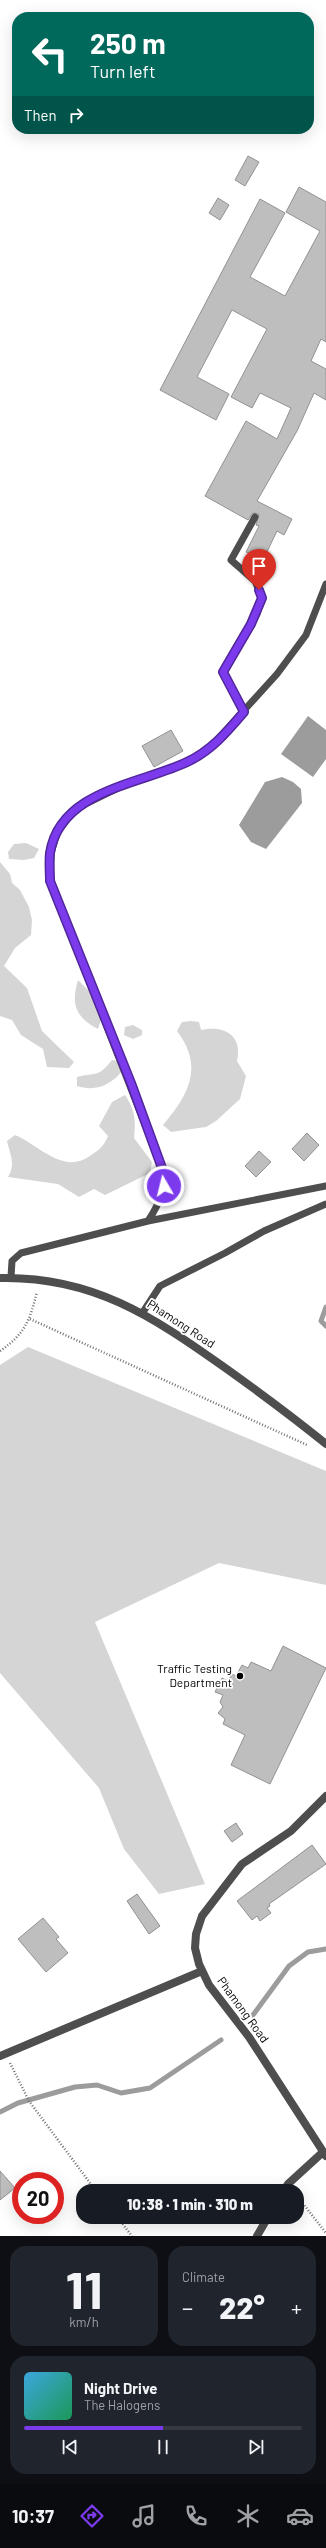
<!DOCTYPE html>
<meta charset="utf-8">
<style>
body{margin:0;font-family:Barlow,sans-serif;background:#20242c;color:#f1f3f6;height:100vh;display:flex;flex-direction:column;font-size:15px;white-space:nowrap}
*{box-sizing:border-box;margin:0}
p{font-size:13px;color:#9ea1a6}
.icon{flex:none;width:22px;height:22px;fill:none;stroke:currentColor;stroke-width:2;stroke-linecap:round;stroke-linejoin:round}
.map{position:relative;height:2236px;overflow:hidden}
.side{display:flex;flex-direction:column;gap:10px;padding:10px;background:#0d0f14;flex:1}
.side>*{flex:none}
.banner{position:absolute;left:12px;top:12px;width:302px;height:122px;border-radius:16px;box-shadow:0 4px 16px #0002;background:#00695c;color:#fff;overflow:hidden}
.speed{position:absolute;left:12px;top:2172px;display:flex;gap:8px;font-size:20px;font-weight:700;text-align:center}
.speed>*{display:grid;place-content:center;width:52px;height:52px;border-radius:50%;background:#171b24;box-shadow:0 4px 16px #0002;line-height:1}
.speed .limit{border:6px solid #d22;background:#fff;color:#111}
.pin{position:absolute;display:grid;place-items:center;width:34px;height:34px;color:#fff;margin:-41px -17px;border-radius:50% 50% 50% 0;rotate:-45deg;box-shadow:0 0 4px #0007}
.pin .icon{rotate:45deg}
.me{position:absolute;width:44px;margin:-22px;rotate:352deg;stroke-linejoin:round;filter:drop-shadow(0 0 3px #0008)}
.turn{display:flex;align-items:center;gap:14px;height:84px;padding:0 12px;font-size:18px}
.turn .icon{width:52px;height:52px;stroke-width:2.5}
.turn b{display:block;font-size:28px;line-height:34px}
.then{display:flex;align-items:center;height:38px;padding:0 12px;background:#0003;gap:8px;font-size:15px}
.big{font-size:30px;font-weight:800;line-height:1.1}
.side .card{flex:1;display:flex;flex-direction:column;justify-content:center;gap:6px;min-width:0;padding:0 14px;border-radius:16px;background:#20242c}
.side .dial{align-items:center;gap:0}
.dial b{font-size:52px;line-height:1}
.song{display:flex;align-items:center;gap:12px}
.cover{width:48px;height:48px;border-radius:6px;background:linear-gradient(135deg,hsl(200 70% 55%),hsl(150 70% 35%))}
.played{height:4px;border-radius:2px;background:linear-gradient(90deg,#7c3aed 50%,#363941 50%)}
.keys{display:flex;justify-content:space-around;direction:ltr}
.heat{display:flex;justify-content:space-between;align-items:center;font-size:22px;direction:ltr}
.side .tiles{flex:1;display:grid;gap:10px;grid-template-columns:1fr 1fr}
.card:last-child{grid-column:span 2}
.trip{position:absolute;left:76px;top:2184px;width:228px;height:40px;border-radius:16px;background:#171b24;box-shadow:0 4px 16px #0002;font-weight:800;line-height:40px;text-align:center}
.tab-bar{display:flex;height:64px;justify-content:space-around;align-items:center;background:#090b0e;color:#9ea1a6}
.tab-bar .icon{width:28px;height:28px}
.tab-bar .on{color:#7c3aed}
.tab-bar b{font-size:18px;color:#f1f3f6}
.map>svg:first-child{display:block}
</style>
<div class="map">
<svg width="326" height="2236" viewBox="0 0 326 2236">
<rect width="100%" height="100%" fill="#fff"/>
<path fill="#d5d5d5" d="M 26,843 L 39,849 L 34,858 L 24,860 L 9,859 L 8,852 L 14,844 Z
M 0,862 L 10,874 L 12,883 L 20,890 L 29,907 L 32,920 L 31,935 L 15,948 L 4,966 L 27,988 L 42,1031 L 74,1062 L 69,1068 L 47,1067 L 43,1049 L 21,1035 L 12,1020 L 0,1016 Z
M 78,980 L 89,991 L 101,1020 L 98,1029 C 75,1017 71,1004 78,980 Z
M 191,1021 L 199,1022 L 201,1030 C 224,1025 243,1035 237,1061 L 246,1076 L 240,1099 L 216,1121 L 206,1127 L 171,1132 L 163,1125 C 189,1094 204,1067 177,1031 L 182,1022 Z
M 133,1025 L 142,1030 L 142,1035 L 133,1039 L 124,1035 L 125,1027 Z
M 112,1060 L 119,1061 L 123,1070 C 111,1085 96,1092 77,1086 L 77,1077 C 96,1072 98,1078 112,1060 Z
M 125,1095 C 135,1110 136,1120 134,1138 L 152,1162 L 150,1173 L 105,1195 L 94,1189 L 79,1197 L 58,1184 L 8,1177 C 16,1163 10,1155 7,1141 L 15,1135 C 39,1145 63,1175 90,1156 C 99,1150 104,1146 108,1136 L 99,1126 L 112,1102 Z
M 28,1347 L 326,1471 L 326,1585 L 219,1563 L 95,1622 L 205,1884 L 159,1894 L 124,1849 L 99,1788 L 0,1673 L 0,1365 Z"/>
<path fill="#9c9c9c" d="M 308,716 L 326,730 L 326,759 L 313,777 L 281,754 Z
M 282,777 L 293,782 L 301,789 L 302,803 L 266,849 L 251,842 L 239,825 L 265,782 Z"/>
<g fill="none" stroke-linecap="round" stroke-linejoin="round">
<path stroke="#9c9c9c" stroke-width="5" d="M 326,1307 L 321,1321 L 326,1326
M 253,2015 L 289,1966 L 308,1952 L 326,1949
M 0,2112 L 18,2103 L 75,2087 L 97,2085 L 121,2093 L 150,2088 L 221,2040"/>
</g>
<path fill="#bebebe" stroke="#929292" d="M 248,156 L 259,162 L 245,186 L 235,180 Z
M 299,187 L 326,202 L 326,342 L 321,339 L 311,361 L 326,369 L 326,400 L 314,393 L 297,431 L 257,501 L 292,519 L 284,535 L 277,531 L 263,560 L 246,552 L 259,526 L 256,525 L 259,514 L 253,513 L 248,520 L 205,496 L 246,421 L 277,439 L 291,408 L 260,393 L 252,408 L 231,397 L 267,329 L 232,310 L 197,377 L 229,394 L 216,420 L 160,390 L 260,199 L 285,213 L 250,277 L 285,296 L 320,231 L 286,212 Z
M 218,198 L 229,205 L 220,220 L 209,213 Z
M 171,730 L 183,751 L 154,767 L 142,746 Z
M 307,1133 L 319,1145 L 304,1161 L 292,1149 Z
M 259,1151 L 271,1162 L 256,1177 L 245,1166 Z
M 283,1646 L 326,1668 L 270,1784 L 231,1765 L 245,1735 L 223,1724 L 225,1719 L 218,1713 L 223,1707 L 220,1702 L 223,1695 L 215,1692 L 222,1678 L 228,1681 L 232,1674 L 236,1676 L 242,1665 L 248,1668 L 251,1662 L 271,1671 Z
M 236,1823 L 243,1834 L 232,1842 L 224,1831 Z
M 312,1845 L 326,1864 L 269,1904 L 270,1906 L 267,1908 L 271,1913 L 260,1921 L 257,1916 L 252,1920 L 237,1901 Z
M 137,1894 L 160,1926 L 149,1934 L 127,1901 Z
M 43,1918 L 59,1937 L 56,1939 L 68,1953 L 46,1972 L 18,1939 Z
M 0,2171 L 15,2188 L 0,2200 Z"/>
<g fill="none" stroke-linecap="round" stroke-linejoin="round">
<path stroke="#707070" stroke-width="2.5" stroke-dasharray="1 2" stroke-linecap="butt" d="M 30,1319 L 307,1445
M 0,1351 C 25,1334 30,1320 37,1292
M 10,2063 L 29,2101 L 96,2191
M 297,2196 L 326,2233
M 117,2217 L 132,2236"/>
<path stroke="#4e4e4e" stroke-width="7" d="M 244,712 L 223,672 L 257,614 L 262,598 L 255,581 L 231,560 L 255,517
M 148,1221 C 160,1203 165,1190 162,1168 L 50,881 L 51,853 L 57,833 L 75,809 L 130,782 L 187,762 L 209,749 L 277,674 L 306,635 L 326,584
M 11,1277 L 12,1261 L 21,1253 L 148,1221 L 326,1186
M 143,1312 L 160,1286 L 225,1253 L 264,1231 L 326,1204"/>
<path stroke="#4e4e4e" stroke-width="8" d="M 0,1278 C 92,1276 152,1316 224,1367 C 259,1392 293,1417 326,1444
M 326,1796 L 291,1831 L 242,1864 L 202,1916 L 196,1934 L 195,1948 L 199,1964 L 209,1985 L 249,2037 L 326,2156
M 0,2056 L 202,1971
M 283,2191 L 288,2184 L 323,2152
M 257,2236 L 268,2217"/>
</g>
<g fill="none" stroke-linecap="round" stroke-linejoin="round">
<defs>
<path id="route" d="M 164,1186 L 162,1168 L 131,1083 L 50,881 C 50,872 49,862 50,853 C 60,790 141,784 187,762 C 211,751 227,732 244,712 L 223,672 L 251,624 L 262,598 L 259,590"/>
</defs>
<use href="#route" stroke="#51269a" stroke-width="10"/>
<use href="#route" stroke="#7c3aed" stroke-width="7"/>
</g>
<circle fill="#000" stroke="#fff" stroke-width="1.5" cx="240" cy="1676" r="4"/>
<g text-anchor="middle" stroke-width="3.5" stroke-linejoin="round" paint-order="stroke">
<g font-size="12" fill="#000" stroke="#fff">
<text transform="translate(181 1324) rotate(33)" y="4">Phamong Road</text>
<text transform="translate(243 2010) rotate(54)" y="4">Phamong Road</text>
</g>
<g font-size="12" fill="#000" stroke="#fff" text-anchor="end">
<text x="232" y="1673">Traffic Testing<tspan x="232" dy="14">Department</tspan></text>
</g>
</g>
</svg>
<div class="speed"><div class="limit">20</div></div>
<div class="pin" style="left:259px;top:590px;background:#d93025"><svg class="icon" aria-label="arrive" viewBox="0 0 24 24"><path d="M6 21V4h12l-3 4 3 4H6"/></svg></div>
<svg class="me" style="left:164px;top:1186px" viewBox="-20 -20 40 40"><circle r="17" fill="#7c3aed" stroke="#fff" stroke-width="3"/><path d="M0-11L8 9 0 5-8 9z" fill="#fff"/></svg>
<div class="trip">10:38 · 1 min · 310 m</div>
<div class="banner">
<div class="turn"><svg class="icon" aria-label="left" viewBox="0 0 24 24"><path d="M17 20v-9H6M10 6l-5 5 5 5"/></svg><div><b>250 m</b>Turn left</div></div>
<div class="then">Then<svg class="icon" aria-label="right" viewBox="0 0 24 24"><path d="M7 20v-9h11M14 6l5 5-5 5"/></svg></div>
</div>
</div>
<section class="side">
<div class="tiles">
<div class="card dial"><b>11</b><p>km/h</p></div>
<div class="card"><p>Climate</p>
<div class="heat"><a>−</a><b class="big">22°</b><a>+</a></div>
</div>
<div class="card">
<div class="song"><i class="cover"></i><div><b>Night Drive</b><p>The Halogens</p></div></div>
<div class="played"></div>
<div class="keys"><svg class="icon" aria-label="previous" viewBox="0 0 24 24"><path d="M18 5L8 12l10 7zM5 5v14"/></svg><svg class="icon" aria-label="pause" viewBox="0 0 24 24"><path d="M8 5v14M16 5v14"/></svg><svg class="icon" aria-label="next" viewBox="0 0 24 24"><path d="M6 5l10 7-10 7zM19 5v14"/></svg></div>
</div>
</div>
</section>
<nav class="tab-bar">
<b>10:37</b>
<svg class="icon on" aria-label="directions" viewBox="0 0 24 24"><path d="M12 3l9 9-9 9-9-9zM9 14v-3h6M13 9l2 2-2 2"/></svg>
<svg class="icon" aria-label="music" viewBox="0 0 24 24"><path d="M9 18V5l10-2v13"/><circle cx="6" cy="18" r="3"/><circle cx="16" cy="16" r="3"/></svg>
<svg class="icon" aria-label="phone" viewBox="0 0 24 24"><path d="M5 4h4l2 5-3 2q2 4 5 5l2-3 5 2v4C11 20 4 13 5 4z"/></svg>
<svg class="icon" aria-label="climate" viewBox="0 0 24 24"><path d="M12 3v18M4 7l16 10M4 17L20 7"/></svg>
<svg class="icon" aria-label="car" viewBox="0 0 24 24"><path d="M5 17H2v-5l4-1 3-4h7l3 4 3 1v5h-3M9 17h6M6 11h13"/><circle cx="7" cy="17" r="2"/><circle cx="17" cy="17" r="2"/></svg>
</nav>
